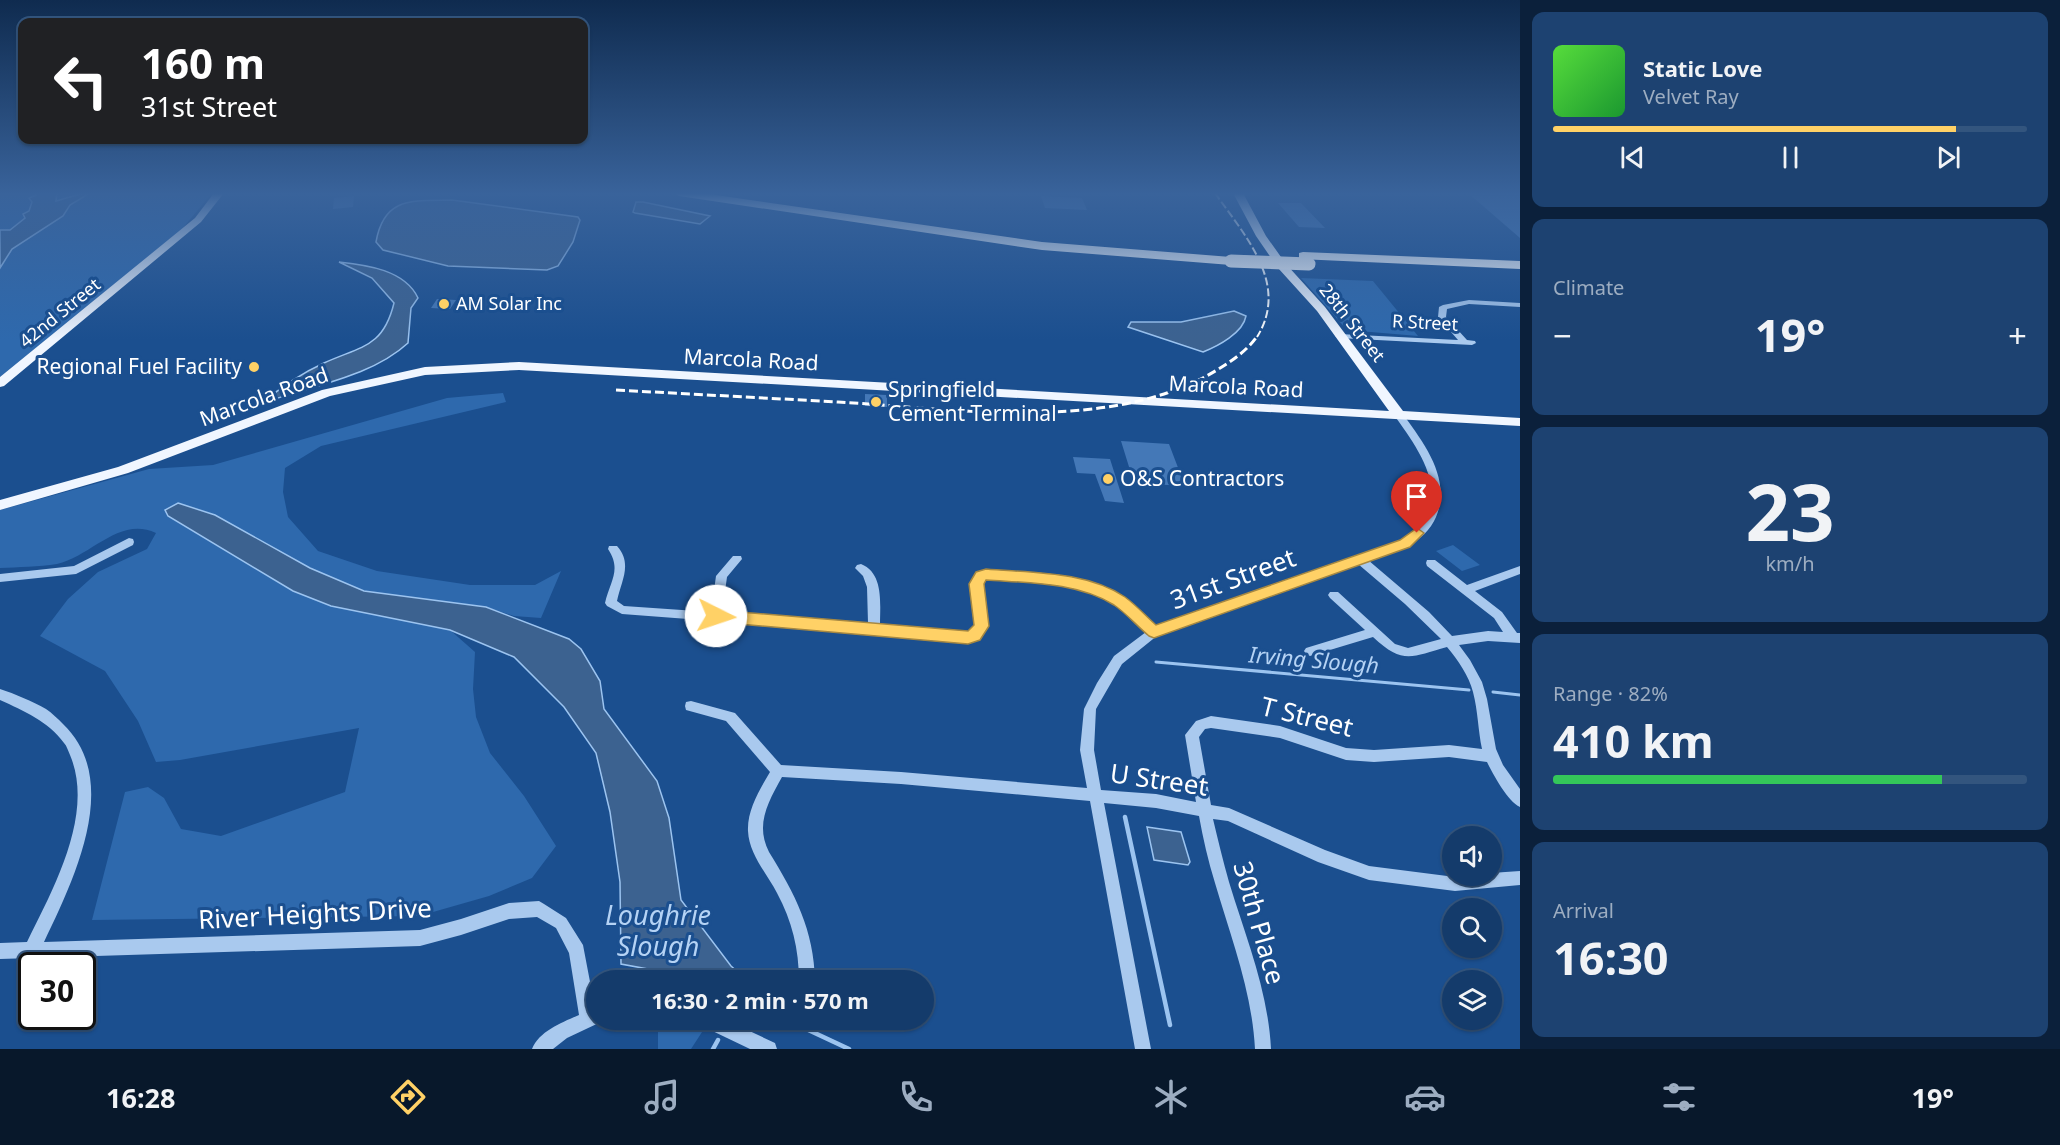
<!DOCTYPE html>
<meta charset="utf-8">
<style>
body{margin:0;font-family:"Noto Sans",sans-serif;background:#1d4271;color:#f1f3f6;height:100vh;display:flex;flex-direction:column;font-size:22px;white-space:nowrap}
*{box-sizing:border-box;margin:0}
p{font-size:20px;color:#9dadc1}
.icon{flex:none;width:33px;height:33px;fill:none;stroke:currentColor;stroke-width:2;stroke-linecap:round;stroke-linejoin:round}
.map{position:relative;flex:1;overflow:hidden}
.drawer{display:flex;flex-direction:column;gap:12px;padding:12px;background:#0b203b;width:540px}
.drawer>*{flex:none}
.banner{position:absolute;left:18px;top:18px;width:570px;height:126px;border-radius:12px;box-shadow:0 2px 4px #0004,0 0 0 2px #33557e;background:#202124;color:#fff;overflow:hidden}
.controls{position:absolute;left:1442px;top:826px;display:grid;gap:12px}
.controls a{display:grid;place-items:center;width:60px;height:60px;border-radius:50%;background:#143b6b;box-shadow:0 2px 4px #0004,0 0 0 2px #33557e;font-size:30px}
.speed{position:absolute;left:18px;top:952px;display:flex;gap:12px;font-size:30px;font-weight:700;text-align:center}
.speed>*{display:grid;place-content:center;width:78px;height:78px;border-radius:50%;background:#143b6b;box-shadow:0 2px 4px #0004,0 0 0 2px #33557e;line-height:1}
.speed .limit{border:3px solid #111;border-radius:9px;background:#fff;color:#111}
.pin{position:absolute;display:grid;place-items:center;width:51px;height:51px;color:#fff;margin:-62px -26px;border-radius:50% 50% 50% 0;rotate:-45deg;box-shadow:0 0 6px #0007}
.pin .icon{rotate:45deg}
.me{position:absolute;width:66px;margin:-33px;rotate:94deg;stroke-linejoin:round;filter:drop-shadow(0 0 4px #0008)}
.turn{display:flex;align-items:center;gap:21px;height:126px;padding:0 24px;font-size:27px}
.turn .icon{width:78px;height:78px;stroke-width:2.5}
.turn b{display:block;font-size:42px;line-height:51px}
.big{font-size:45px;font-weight:700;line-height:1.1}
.drawer .widget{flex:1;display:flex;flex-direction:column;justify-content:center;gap:9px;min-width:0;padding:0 21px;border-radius:12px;background:#1d4271}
.drawer .dial{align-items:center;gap:0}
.dial b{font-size:78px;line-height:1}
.song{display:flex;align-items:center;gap:18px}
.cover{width:72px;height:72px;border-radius:9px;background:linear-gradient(135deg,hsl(110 70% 55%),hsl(130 70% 35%))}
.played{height:6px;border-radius:3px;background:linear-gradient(90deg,#ffd166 85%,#33557e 85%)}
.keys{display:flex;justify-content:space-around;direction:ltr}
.heat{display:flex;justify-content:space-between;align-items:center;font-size:33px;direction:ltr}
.charge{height:9px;border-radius:4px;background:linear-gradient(90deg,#34c759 82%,#33557e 0)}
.trip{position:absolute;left:586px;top:970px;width:348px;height:60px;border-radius:30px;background:#143b6b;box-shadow:0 2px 4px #0004,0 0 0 2px #33557e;font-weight:700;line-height:60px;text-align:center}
.dock{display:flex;height:96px;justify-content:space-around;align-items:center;background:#08182b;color:#9dadc1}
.dock .icon{width:42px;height:42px}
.dock .current{color:#ffd166}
.dock b{font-size:27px;color:#f1f3f6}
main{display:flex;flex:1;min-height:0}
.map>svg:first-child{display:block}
</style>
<main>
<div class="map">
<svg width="1520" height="1049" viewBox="0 0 1520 1049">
<rect width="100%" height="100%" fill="#1b4f8f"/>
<path fill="#2e69ad" d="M 0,193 L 212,193 L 182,229 L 0,377 Z
M 1301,278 L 1373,281 L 1418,336 L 1347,330 Z
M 503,393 L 506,402 L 321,446 L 285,468 L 283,492 L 288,517 L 318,551 L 377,571 L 470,585 L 535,585 L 561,571 L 541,618 L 514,616 L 486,607 L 364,591 L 168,516 L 293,591 L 331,606 L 450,630 L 475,652 L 473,689 L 476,717 L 490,753 L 524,796 L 556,846 L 532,878 L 489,896 L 419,916 L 92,920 L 125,792 L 148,787 L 164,798 L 181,829 L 221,836 L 345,792 L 359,728 L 180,760 L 156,762 L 138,721 L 105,671 L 40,636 L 68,599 L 98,572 L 147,549 L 156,533 C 119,516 92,556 57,564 C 39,567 18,567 0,568 L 0,510 L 149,469 L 213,465 L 447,398 Z
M 1453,545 L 1480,565 L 1462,571 L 1436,551 Z
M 679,1025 L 704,1029 L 691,1049 L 658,1049 L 658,1026 Z"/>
<path fill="#3c6290" stroke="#9cc4f0" stroke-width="1.5" d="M 35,193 L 57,193 L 56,201 C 68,198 78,193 90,193 L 70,205 L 63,216 L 12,249 L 0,268 L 0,230 L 10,230 L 25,218 L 23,214 L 29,211 L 32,202 L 29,198 L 36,195 Z
M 452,200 L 578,217 L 580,220 L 573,242 L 558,266 L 547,270 L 448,266 L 383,250 L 376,242 C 384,196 413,201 452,200 Z
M 636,202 L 643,202 L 710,216 L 700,224 L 635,213 L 633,212 Z
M 339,262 C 367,265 405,270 418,298 L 411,308 L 408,343 C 370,378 308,386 261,404 C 280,388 302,373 324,363 C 361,346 383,348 394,303 L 372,278 Z
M 1234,311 L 1246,316 C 1243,333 1218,346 1203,352 L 1128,327 L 1131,322 L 1181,322 Z
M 178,503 L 215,515 L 310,568 L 364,591 L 486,607 L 569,639 L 581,649 L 600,681 L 604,709 L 657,781 L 669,818 L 681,900 L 731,966 L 748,981 L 713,981 L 621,964 L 620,882 L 610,812 L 596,753 L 564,707 L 514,657 L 450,630 L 331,606 L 293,591 L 168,516 L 165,510 Z
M 1147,827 L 1181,832 L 1190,862 L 1188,865 L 1154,860 Z"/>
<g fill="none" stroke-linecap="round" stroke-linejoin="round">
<path stroke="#9cc4f0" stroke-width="3" d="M 1156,662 L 1469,690
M 1493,692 L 1520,695"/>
<path stroke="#9cc4f0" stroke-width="4.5" d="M 1125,817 L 1170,1025
M 787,1020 L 849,1049
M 713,1049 L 718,1040"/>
</g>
<path fill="#4478b7" d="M 1468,193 L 1520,193 L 1520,238 Z
M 354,196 L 353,207 L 333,209 L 334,198 Z
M 1041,196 L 1082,198 L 1087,210 L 1045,208 Z
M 1278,203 L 1301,203 L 1325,228 L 1299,227 Z
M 437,299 L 456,300 L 450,309 L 431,308 Z
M 865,394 L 887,395 L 887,407 L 865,406 Z
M 1121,441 L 1169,444 L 1185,486 L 1134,483 Z
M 1073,457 L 1110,459 L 1124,503 L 1105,501 L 1095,474 L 1077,473 Z"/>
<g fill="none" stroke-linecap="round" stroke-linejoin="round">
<path fill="#a9c9ee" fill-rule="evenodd" d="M 1469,300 L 1520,303 L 1520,307 L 1469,304 L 1447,309 L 1446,317 L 1467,340 L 1475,341 L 1476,343 L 1472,345 L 1339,338 L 1335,336 L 1339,334 L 1458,340 L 1438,317 L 1439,307 L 1443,305 Z
M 1399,412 L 1402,413 C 1424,443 1452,479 1436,517 C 1431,529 1419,541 1407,546 C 1395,552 1381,556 1368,560 L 1429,612 L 1452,636 L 1488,631 L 1503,632 L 1494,618 L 1427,566 L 1426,563 L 1427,560 L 1435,560 L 1467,585 L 1520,566 L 1520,574 L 1475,591 L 1502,612 L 1517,633 L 1520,633 L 1520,643 L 1488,641 L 1459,645 L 1470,660 L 1482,682 L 1487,699 L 1496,749 L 1503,765 L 1520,789 L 1520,807 C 1508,802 1493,774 1487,762 L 1449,757 L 1374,762 L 1346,760 L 1280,738 L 1211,728 L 1205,729 L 1199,737 L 1211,805 L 1229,808 L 1325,850 L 1369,866 L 1455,877 L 1491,876 L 1491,873 L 1520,871 L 1520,885 L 1455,891 L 1369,880 L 1318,862 L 1228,821 L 1213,819 C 1218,840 1223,861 1229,882 C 1246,938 1268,990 1271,1049 L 1255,1049 C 1252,991 1231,938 1215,883 C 1208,861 1203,838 1199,816 L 1156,808 L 1104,803 L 1151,1049 L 1135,1049 L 1090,801 L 901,784 L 782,777 C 768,802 755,825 769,852 C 795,894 814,930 815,981 L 799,981 C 799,949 792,921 777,893 C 767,874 749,854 748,831 C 747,810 760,789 770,772 L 726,721 L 686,710 L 685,706 L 686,702 L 691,701 L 735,713 L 781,765 L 901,772 L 1087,788 L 1080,750 L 1084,709 L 1097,683 L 1114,656 L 1146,632 C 1136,622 1126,611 1114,604 C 1076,581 1030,582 987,578 L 983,584 L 988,626 L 979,639 L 968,642 L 874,633 L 622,614 L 607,606 L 605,603 C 610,581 622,570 608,549 L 609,546 L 617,546 C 633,564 621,581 617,601 L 624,606 L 711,612 L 716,576 L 733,556 L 741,556 L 742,559 L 727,577 L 722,613 L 868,623 L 867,587 L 863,576 L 855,568 L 857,565 L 861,564 C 884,573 880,604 880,624 L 971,632 L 976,625 L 971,584 L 977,573 L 986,570 C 1032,573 1084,573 1125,599 C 1136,606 1146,617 1156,627 L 1401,540 C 1408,535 1417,529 1423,522 C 1448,487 1414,443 1394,415 ZM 1358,564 L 1405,604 L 1441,639 L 1408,648 L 1395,644 L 1338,592 L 1330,592 L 1328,595 L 1330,598 L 1365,630 L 1306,648 L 1304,651 L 1306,654 L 1310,656 L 1373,637 C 1403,665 1411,657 1447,647 C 1458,660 1469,676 1473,692 C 1478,711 1478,730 1482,749 L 1449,745 L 1374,750 L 1346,748 L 1280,726 L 1211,716 L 1196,721 L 1185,735 L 1196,802 L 1156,794 L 1101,790 L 1094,750 L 1096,709 L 1122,664 L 1158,635 Z
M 129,538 L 133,539 L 134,542 L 133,545 L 76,574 L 0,582 L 0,574 L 74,566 Z
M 0,689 C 15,694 32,701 46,709 C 52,713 58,719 63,724 C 123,781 73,881 44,942 L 420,930 L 461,919 L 509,903 L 539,901 L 544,904 L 566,918 L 583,945 L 595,1008 L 597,1007 L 597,1020 L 603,1021 L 567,1038 L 553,1049 L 532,1049 C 539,1031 563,1022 579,1015 L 569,953 L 556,928 L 537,917 L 509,919 L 461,935 L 420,946 L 0,959 L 0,943 L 27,942 C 53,889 95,814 70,755 C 68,751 67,746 64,743 C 48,721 24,711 0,700 Z
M 700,1020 L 726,1020 L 775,1043 L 777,1049 L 750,1049 L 702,1026 Z"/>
<path fill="#f0f6ff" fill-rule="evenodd" d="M 214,193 L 224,193 L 201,222 L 4,386 L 0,387 L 0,377 L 195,218 Z
M 1233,193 L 1243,193 L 1266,236 L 1286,264 L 1325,307 L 1403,411 L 1520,418 L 1520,426 L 519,370 L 425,375 L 330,396 L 128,473 L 0,510 L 0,500 L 118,467 L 322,390 L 425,367 L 519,362 L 1389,411 L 1317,311 L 1278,268 L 1256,236 Z"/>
<path fill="#fff" fill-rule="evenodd" d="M 674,193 L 702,193 L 1042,242 L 1231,257 L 1237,261 L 1231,265 L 1042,250 L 679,196 Z
M 1303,252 L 1520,261 L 1520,269 L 1299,259 L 1299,253 Z"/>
<path stroke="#fff" stroke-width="2" stroke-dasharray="8 3" stroke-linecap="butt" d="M 1215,193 C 1245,236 1290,284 1257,337"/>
<path stroke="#fff" stroke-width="3" stroke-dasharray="9 4" stroke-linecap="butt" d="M 616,390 C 690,394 764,398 838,402 C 957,409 1111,434 1217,370 C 1233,360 1247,351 1258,335"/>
<path stroke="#fff" stroke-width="13" d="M 1231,261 L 1309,264"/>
</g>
<linearGradient id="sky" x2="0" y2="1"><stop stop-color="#0f2b4f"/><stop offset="0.57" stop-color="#39639b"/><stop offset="1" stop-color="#39639b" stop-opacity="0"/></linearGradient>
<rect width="1520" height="340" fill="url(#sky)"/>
<path fill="#ffd166" stroke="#a68842" stroke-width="1.5" d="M 1417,528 L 1424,533 L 1410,547 L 1154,638 L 1149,636 C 1137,626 1126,613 1114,605 C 1077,582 1028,583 986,580 L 984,584 L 989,626 L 980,640 L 968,644 L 716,622 L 708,616 L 716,610 L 968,631 L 974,625 L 969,584 L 976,572 L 986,569 C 1032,573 1086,571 1125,597 C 1136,605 1146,616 1156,625 L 1400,540 Z"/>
<g fill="#ffd166" stroke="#1b4f8f" stroke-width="2">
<circle cx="444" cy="304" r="6"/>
<circle cx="254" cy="367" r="6"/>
<circle cx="876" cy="402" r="6"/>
<circle cx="1108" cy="479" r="6"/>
</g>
<g text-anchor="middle" stroke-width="6" stroke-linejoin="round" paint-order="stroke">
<g font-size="18" fill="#fff" stroke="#1b4f8f" text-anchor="start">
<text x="456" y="310">AM Solar Inc</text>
</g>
<g font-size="18" fill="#fff" stroke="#1b4f8f">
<text transform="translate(60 313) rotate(-39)" y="6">42nd Street</text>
<text transform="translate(1352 323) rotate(52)" y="6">28th Street</text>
<text transform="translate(1425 323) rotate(3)" y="6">R Street</text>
</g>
<g font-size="21" fill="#fff" stroke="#1b4f8f">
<text transform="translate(751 360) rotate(3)" y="7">Marcola Road</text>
<text transform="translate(1236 387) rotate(3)" y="7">Marcola Road</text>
<text transform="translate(264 397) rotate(-20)" y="7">Marcola Road</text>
</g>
<g font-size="21" fill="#fff" stroke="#1b4f8f" text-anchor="start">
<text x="242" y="374" text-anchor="end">Regional Fuel Facility</text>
<text x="888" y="397">Springfield<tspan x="888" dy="24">Cement Terminal</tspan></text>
<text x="1120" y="486">O&amp;S Contractors</text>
</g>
<g font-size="22" font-style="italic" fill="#b5d3f5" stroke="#1b4f8f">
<text transform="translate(1314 660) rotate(5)" y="8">Irving Slough</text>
</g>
<g font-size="26" fill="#fff" stroke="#1b4f8f">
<text transform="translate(1233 579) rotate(-20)" y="9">31st Street</text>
<text transform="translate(1307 717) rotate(14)" y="9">T Street</text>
<text transform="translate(1159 780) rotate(8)" y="9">U Street</text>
<text transform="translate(315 914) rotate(-3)" y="9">River Heights Drive</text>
<text transform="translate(1259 923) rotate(74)" y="9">30th Place</text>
</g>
<g font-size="27" font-style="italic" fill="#b5d3f5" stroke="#1b4f8f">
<text x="658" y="925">Loughrie<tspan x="658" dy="31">Slough</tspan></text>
</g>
</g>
</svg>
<div class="controls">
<a><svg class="icon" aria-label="sound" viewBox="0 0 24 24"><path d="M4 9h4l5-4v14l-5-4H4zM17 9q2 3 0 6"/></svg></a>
<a><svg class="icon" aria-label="search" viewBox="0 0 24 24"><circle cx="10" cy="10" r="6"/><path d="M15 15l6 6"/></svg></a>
<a><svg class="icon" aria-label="layers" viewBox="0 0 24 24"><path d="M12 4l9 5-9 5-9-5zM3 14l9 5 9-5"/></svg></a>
</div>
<div class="speed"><div class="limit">30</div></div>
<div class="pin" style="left:1417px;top:533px;background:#d93025"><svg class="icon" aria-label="arrive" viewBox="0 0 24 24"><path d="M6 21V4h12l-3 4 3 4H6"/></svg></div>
<svg class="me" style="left:716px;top:616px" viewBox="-20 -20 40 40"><circle r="19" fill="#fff"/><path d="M0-13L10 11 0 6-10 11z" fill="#ffd166"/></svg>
<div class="trip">16:30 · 2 min · 570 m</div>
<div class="banner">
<div class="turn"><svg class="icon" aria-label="left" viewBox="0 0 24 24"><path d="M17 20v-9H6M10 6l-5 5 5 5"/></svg><div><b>160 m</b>31st Street</div></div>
</div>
</div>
<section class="drawer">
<div class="widget">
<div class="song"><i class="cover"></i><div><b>Static Love</b><p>Velvet Ray</p></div></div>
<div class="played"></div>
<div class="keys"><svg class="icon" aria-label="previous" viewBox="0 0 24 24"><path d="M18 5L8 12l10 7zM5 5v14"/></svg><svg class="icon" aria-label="pause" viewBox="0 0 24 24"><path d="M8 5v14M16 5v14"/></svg><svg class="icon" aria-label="next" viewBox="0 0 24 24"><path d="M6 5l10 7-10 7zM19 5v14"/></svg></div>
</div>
<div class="widget"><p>Climate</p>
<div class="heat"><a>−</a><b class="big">19°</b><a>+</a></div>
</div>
<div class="widget dial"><b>23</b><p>km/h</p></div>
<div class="widget"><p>Range · 82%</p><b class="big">410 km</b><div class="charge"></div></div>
<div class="widget"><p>Arrival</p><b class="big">16:30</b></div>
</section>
</main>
<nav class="dock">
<b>16:28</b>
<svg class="icon current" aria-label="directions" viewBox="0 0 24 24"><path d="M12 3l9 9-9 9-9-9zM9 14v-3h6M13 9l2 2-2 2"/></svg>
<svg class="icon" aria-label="music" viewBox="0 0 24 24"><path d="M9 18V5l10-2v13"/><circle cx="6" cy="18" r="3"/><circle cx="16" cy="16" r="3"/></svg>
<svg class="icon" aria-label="phone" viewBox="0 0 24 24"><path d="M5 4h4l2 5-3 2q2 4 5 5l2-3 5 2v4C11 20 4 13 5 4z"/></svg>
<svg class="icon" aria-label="climate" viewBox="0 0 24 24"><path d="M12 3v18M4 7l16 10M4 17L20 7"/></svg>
<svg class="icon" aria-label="car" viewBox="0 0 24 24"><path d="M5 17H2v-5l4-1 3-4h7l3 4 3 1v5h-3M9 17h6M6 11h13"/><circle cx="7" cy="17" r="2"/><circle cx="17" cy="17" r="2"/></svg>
<svg class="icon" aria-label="filters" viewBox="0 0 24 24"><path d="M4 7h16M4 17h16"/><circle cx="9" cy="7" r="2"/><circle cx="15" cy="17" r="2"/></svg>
<b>19°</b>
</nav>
